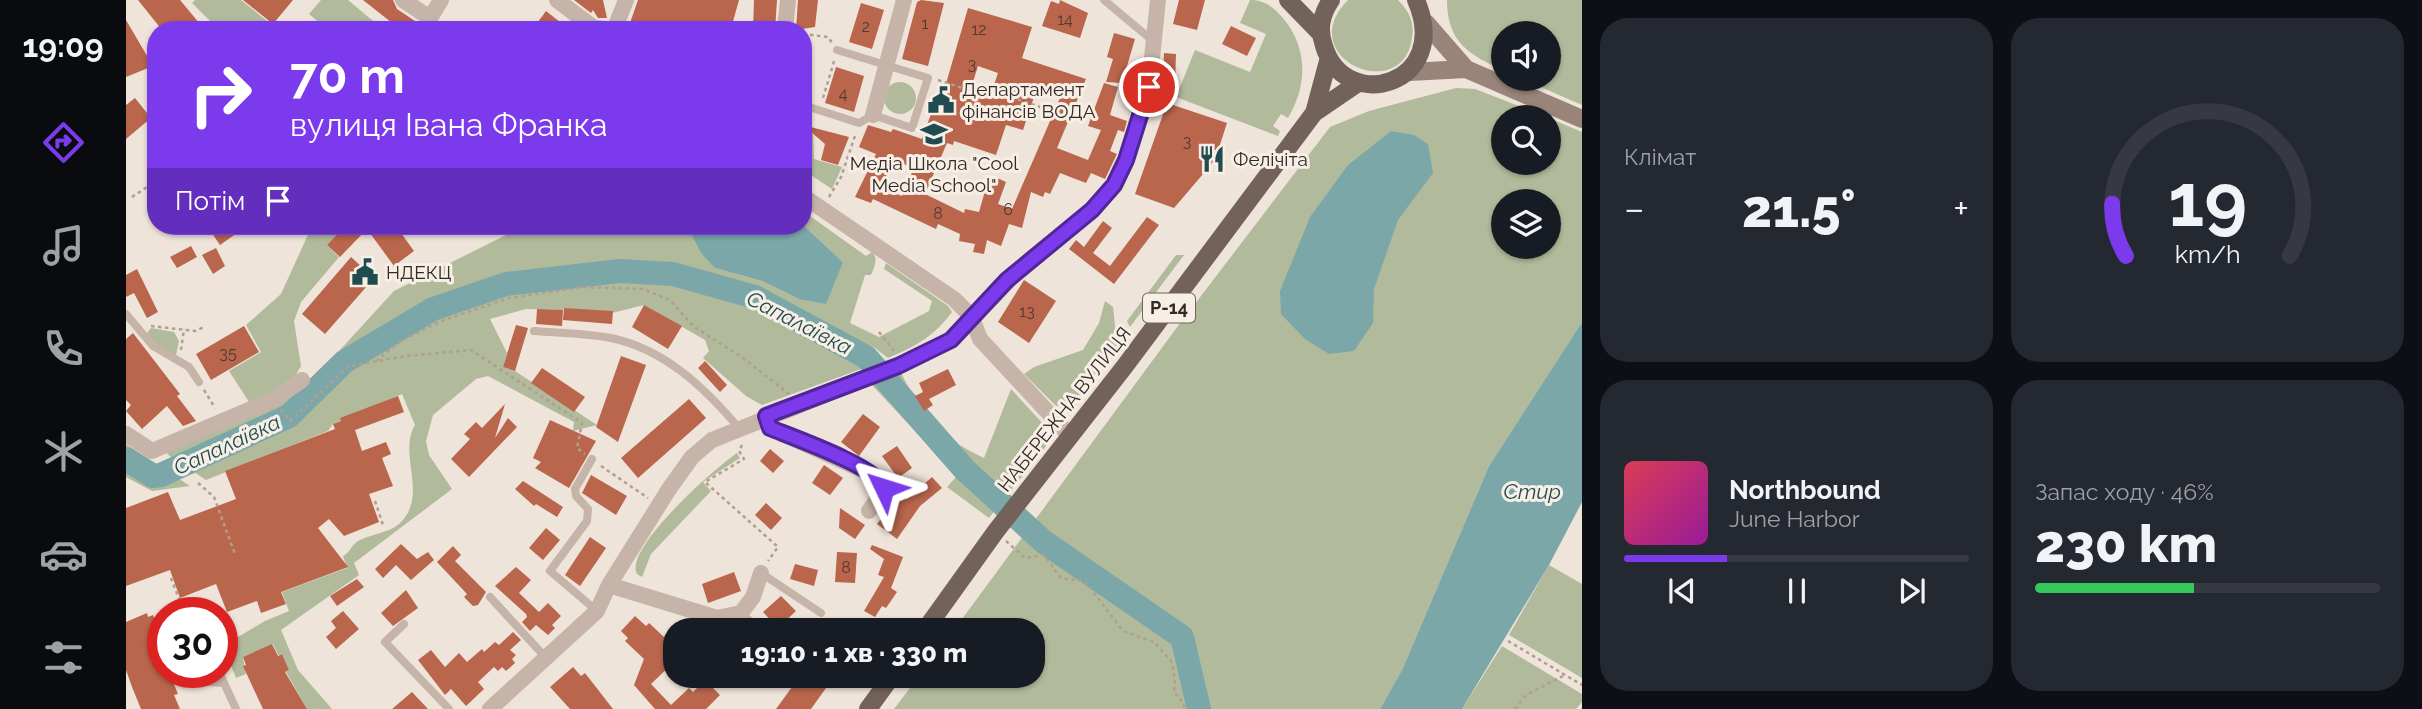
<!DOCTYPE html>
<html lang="uk">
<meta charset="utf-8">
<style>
body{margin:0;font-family:Raleway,sans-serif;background:#242831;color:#f1f3f6;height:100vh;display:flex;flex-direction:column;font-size:26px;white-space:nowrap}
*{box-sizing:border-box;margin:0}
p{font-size:23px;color:#9ea1a6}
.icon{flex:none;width:38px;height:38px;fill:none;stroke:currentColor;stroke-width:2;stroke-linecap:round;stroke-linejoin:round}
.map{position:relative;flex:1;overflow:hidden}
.sheet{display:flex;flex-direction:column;gap:18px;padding:18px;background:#0d0f14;width:840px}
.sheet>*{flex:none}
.banner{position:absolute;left:21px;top:21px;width:665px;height:214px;border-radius:28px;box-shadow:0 2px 5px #0004;background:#7c3aed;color:#fff;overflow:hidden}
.tools{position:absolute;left:1365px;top:21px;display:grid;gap:14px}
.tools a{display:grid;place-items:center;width:70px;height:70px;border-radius:50%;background:#171b24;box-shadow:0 2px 5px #0004;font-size:35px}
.speed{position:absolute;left:21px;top:597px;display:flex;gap:14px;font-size:35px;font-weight:700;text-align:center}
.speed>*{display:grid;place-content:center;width:91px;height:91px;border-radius:50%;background:#171b24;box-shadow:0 2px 5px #0004;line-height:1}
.speed .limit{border:10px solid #d22;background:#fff;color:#111}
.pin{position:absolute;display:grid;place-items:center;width:60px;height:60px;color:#fff;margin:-30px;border:4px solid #fff;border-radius:50%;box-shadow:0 2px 7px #0007}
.me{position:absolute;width:77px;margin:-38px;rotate:311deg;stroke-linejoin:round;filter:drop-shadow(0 0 5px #0008)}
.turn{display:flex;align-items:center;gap:24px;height:147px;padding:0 28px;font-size:32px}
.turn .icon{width:91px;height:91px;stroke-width:2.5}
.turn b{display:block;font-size:49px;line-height:60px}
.then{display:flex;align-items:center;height:66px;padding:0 28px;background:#0003;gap:14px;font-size:26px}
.big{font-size:52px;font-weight:800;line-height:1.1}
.sheet .tile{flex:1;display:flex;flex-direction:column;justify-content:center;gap:10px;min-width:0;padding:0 24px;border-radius:28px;background:#242831}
.sheet .dial{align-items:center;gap:0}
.dial svg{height:182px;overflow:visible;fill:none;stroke:#363941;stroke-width:7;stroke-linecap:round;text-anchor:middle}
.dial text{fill:#f1f3f6;stroke:none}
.song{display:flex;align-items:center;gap:21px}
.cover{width:84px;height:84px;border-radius:10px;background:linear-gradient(135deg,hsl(350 70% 55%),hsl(300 70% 35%))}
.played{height:7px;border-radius:4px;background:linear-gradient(90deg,#7c3aed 30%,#363941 30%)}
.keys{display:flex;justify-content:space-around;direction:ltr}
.heat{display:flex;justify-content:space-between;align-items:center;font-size:38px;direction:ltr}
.charge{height:10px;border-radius:5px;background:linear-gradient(90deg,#34c759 46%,#363941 0)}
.sheet .tiles{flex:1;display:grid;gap:18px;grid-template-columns:repeat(2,1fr)}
.trip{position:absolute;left:537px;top:618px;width:382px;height:70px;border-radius:28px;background:#171b24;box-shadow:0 2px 5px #0004;font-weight:800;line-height:70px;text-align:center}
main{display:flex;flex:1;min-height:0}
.menu{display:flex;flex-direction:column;width:126px;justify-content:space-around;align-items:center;background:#090b0e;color:#9ea1a6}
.menu .icon{width:49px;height:49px}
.menu .on{color:#7c3aed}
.menu b{font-size:32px;color:#f1f3f6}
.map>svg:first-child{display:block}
</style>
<main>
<nav class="menu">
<b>19:09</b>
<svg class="icon on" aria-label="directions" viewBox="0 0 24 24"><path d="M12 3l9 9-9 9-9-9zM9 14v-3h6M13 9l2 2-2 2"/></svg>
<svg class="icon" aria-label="music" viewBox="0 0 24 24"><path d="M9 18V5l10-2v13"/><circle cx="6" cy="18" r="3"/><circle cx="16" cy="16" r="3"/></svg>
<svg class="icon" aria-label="phone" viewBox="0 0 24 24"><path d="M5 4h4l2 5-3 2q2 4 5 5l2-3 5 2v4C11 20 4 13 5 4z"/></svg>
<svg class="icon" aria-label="climate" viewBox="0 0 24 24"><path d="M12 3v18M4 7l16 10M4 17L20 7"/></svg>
<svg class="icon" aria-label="car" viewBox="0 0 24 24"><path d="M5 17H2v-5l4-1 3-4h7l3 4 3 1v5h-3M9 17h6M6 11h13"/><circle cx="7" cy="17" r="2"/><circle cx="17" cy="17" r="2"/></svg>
<svg class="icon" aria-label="filters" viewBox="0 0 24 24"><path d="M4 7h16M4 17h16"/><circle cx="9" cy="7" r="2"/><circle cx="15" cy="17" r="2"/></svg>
</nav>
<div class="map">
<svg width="1456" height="709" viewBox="0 0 1456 709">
<rect width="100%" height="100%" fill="#eee4da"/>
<path fill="#b1bb9b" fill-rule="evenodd" d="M 69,0 L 115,0 L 146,25 L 142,30 L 93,30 L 66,3 Z
M 195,0 L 222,0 L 253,26 L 250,30 L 202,30 L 183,14 Z
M 1124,0 C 1138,0 1146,6 1156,17 C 1182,47 1182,84 1162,118 L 1155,114 L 1147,126 L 1154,131 L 1152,136 L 1050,97 L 1069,50 L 1124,72 L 1140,34 L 1114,23 Z
M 1222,0 L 1272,0 C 1283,11 1289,23 1286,38 C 1277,106 1165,58 1222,0 Z
M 1321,0 L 1456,0 L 1456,105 L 1396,79 L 1423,79 L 1423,33 L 1377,33 L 1377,70 C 1343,55 1321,42 1321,0 Z
M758 98a16 16 0 1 1 32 0a16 16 0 1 1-32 0Z
M 1330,88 L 1349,89 L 1421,117 L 1377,117 L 1377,163 L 1423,163 L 1423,118 L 1456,132 L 1456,322 L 1363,466 L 1276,670 L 1254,709 L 768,709 L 793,676 L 906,676 L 906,630 L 828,630 L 1049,330 L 1204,127 L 1243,111 ZM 1377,201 L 1423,201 L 1423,247 L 1377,247 Z
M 677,127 L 687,134 L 688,159 L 716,167 L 706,189 L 677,170 Z
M 677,211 L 740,256 L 746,252 C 753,259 748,267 745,275 L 739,275 L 724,323 L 753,337 L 803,311 L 806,301 L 758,269 L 760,263 L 822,306 L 826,312 C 809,335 791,346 762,358 L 749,348 L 708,329 L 700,345 L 738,368 L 636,405 L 620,396 L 577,358 L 583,351 L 579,340 L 518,305 L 486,313 L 438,308 L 437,310 L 400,309 L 364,319 L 381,353 L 377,367 L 389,371 L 471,425 L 447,431 L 448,422 L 362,376 L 350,379 L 307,415 L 300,441 L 303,455 L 326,489 L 228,563 L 233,575 L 155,630 L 172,670 L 206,709 L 181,709 L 160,672 L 163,670 L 156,654 L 152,655 L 147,644 L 117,657 L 120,674 L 110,678 L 97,646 L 139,621 L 163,611 L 156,592 L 221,568 L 217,556 C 225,552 225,545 232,541 C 244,534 263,533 273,524 C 304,495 271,456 289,425 L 276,394 L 207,424 L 202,431 L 80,480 L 41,454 L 46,447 L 180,387 L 268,291 L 398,226 L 572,226 L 566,235 L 589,268 L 636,281 L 673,299 L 717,262 L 677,225 Z
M 186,226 L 219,226 L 201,245 L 213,257 L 175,302 L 168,321 L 175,366 L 165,383 L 125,405 L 103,371 L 135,352 L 120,325 L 155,294 Z
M 1050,255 L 1058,255 L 1004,327 L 1001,321 Z
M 979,301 L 987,307 L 991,346 L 945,406 L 930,406 L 898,374 L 908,367 L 957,350 L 973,323 Z
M 25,328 L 48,332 L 53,341 L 50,355 L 34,349 L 21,333 Z
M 775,373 C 800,420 809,434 858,458 L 885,389 L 920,427 L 920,446 L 863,518 L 821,487 L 831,476 L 745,384 Z
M 0,444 L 64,486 L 26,491 L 0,477 Z
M 611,453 L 614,458 L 577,482 L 585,491 L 525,554 L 516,577 L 511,574 C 497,549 590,467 611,453 Z
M 1423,565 L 1456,584 L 1456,678 L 1383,635 Z
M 1376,646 L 1456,694 L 1456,702 L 1450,709 L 1336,709 Z"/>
<path fill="#7ca7a8" d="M 1265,131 L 1288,135 L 1302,144 L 1307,173 L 1272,220 L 1248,289 L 1247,323 L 1228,351 L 1203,354 L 1179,339 L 1155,314 L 1154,291 L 1184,217 L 1222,165 Z
M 677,225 L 717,262 L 700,304 L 673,299 L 636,281 L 589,268 L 575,253 L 566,235 L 572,226 Z
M 1456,322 L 1456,502 L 1423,565 L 1336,709 L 1254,709 L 1276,670 L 1363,466 Z"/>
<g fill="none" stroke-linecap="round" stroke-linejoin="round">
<path stroke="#7ca7a8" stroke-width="24" d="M 0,459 L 27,476 L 35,475 L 163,416 L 218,362 L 307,309 L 380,284 L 494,271 L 547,274 L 629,297 L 740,357 L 839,470 L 918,542 L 1056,637 L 1073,709"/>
</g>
<path fill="#b9664d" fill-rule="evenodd" d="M 12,0 L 54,0 L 79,30 L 36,30 Z
M 117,0 L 167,0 L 147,24 Z
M 237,0 L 267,0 L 271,9 L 295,25 L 291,30 L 275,30 Z
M 448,0 L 477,0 L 481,18 L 472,18 L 467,10 L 465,13 Z
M 512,0 L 613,0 L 606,25 L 600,23 L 598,30 L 545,30 L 526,24 L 524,30 L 504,23 Z
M 628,0 L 651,0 L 649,30 L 627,30 Z
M 672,0 L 692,0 L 689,27 L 670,30 Z
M 795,0 L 818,3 L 802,66 L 776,59 L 791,2 Z
M 934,0 L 962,13 L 954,38 L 916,26 L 925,1 L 933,4 Z
M 1053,0 L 1079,0 L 1071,30 L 1047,24 Z
M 735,3 L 758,10 L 746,49 L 723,42 Z
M 842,8 L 906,27 L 896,58 L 960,79 L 931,148 L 962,160 L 975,130 L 962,126 L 978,83 L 992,87 L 984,115 L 1001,121 L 998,132 L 992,130 L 984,151 L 991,154 L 979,179 L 965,173 L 960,183 L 934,173 L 924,194 L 919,192 L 917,197 L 905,192 L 896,228 L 883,224 L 875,246 L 861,240 L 858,254 L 847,252 L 849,244 L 833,241 L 834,234 L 812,224 L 810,229 L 747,199 L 745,203 L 729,197 L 750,154 L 733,147 L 742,125 L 765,132 L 767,129 L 796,139 L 815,86 L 819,87 ZM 852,66 L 872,73 L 865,94 L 845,88 ZM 910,91 L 934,98 L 886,209 L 872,204 L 880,182 L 869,177 L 862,192 L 859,191 L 853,212 L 839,209 L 838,213 L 799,194 L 821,143 L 827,145 L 828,141 L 870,155 L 880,125 L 897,130 ZM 767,160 L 788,168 L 776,196 L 755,188 Z
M 420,11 L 444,30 L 406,30 Z
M 0,20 L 27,66 L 0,77 Z
M 1105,26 L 1130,38 L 1121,56 L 1096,44 Z
M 988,33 L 1009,39 L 996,83 L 980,82 L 987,59 L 981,57 Z
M 1038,53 L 1050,54 L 1049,85 L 1037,85 Z
M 710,67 L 738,76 L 728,112 L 699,103 Z
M 9,98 L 25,118 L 0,139 L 0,105 Z
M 1041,103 L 1101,123 L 1089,160 L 1048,208 L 1009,194 Z
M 677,125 L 723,137 L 712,165 L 695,160 L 699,144 Z
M 1021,217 L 1033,225 L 988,284 L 943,249 L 950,240 L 958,247 L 977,221 L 986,228 L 967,253 L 984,266 Z
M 81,226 L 121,226 L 94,245 Z
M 219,226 L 270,226 L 288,251 L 268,266 L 241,229 L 214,257 L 201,245 Z
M 65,246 L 71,257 L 51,268 L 44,257 Z
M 90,248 L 99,266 L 87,274 L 76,255 Z
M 225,257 L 248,278 L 199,334 L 176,314 Z
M 11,269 L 32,312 L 21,318 L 8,293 L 0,297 L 0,275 Z
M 898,280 L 930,301 L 903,343 L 872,322 Z
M 518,305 L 556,326 L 542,349 L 506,327 Z
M 438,308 L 487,311 L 486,324 L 437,320 Z
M 411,309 L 437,310 L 436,326 L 410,324 Z
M 390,325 L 402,328 L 389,371 L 377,367 Z
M 118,326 L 133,352 L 85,380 L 70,354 Z
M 7,333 L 54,394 L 51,396 L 70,421 L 57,426 L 41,406 L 16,429 L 0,411 L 5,405 L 0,400 L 0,339 Z
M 495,356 L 520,365 L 492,442 L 470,427 Z
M 579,361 L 601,385 L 594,392 L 572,368 Z
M 416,368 L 459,397 L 448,412 L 405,383 Z
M 822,369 L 830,385 L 803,399 L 807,405 L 798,411 L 789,396 L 797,392 L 793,383 Z
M 272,396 L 278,412 L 229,430 L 236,451 L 260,442 L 265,454 L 256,458 L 267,486 L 243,494 L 253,522 L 218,536 L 203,519 L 192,528 L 222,567 L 155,592 L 160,604 L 135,613 L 131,601 L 101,612 L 90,584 L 54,598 L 44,570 L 0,586 L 0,508 L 42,492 L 54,520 L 110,499 L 99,471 L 209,429 L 207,424 L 215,421 L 214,418 Z
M 563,399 L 580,418 L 512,478 L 495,458 Z
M 379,404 L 369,438 L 382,418 L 391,427 L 343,477 L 325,459 L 344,439 L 338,434 L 350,422 L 356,428 Z
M 737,414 L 754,427 L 733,456 L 715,442 Z
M 424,420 L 470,441 L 443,488 L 409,468 L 415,462 L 407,458 Z
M 771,446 L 786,468 L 772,478 L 756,456 Z
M 644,449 L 658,461 L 647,473 L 634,461 Z
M 698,465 L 717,478 L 704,495 L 686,483 Z
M 465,475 L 501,496 L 490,515 L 456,493 Z
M 806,477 L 816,488 L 794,506 L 771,539 L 751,524 L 774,494 L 781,499 Z
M 397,481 L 437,507 L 431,517 L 410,504 L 408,506 L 389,489 Z
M 640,503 L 656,518 L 645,530 L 629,515 Z
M 714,508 L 739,525 L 729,539 L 713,528 Z
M 420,528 L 434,540 L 417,560 L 403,548 Z
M 464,537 L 480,548 L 454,586 L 439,575 Z
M 275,544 L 291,559 L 302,552 L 308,560 L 285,580 L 270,565 L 257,578 L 249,569 Z
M 746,545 L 777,557 L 765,588 L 771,592 L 760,608 L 756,606 L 749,617 L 738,611 L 758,577 L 752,575 L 758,559 L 744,549 Z
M 327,546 L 335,555 L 329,561 L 360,592 L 352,605 L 347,606 L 338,597 L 341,594 L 311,562 Z
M 711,552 L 731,553 L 729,583 L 709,582 Z
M 669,564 L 692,570 L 688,586 L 664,579 Z
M 390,567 L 405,580 L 393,593 L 413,612 L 422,603 L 435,616 L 426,625 L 429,628 L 422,635 L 410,625 L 404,631 L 396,622 L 401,617 L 400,614 L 369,586 Z
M 608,572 L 615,591 L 582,603 L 576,584 Z
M 231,579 L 238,587 L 211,606 L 204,596 Z
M 280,590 L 292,608 L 267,626 L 255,613 Z
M 655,596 L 670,611 L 652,628 L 637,612 Z
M 217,611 L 233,629 L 210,649 L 200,637 L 210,628 L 205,621 Z
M 21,613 L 22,617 L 27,615 L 36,637 L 26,641 L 37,672 L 43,672 L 52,694 L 48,695 L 54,709 L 15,709 L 6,687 L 0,670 L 0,622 Z
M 509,616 L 520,626 L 523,623 L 538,637 L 542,633 L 550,641 L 550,660 L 525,684 L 545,705 L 563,688 L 567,692 L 579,680 L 594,695 L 580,709 L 529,709 L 508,685 L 518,659 L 499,641 L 502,638 L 495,631 Z
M 387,632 L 395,640 L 384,650 L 390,655 L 386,659 L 389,663 L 380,671 L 376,667 L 372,671 L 368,667 L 352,682 L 358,689 L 340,706 L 325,689 L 319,695 L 292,660 L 305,650 L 319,667 L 333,653 L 341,662 L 356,649 L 358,652 L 369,642 L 373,645 Z
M 146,644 L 152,656 L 156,654 L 163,670 L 159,672 L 181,709 L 137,709 L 117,666 L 120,665 L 117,657 Z
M 447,667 L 455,676 L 459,673 L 487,709 L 444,709 L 424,687 Z
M 674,676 L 684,676 L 700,688 L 685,709 L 650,709 Z
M 286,692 L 302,709 L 266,709 Z"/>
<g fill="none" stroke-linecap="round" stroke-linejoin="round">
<path stroke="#b09f91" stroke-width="2.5" stroke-dasharray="3.5 3.5" stroke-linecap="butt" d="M 677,34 L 702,37 L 706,43
M 812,80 L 848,92 L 861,89 L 917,108
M 697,98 L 709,58
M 6,197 L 30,181
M 703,197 L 715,177 L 730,133
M 25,326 L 69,331 L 78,327
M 753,332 L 768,351
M 55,350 L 58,329
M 250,361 L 275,341 L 315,321 L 383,298 L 456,287 L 517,289 L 544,300 L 567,326 L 617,358 L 663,394
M 78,390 L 89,408
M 155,410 L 164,421 L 223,366 L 280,356 L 345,350 L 456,423 L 451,448 L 459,454
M 616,445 L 613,451 L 618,459 L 579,482 L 652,547 L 642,561
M 475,466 L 522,498
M 72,483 L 88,497 L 109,554
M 249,501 L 257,525
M 880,541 L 899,558 L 918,555 L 935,578 L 959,581 L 997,631 L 1028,642 L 1045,661 L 1049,678 L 1048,692 L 1058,704 L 1058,709
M 45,578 L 58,612
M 1382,641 L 1456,685
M 1389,709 L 1400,695 L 1439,675"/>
<path stroke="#c5b4a7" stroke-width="8" d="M 978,0 L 1027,41
M 677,105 L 733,123 L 747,115 L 786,128 L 802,78 L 711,50
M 0,314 L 27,346 L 63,367 L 73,382
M 408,331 C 433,333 460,333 485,338 C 538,349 578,387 612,427
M 466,459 L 449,489 L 450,496 L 462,509 L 461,521 L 424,571 L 471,611
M 635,573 L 695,613
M 364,597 L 421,659
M 615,613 L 634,630
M 278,624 L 259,642 L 323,709
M 60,672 L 67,681 L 98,683
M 93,672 L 110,709"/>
<path stroke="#c5b4a7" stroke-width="16" d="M 277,0 L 304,18 L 315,0
M 431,0 L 468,28 L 494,30
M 489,28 L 500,0
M 659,30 L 662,0
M 747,115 L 778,0
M 677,196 L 828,299 L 845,316 L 854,339 L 943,435
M 640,417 L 644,428 L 754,478 L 758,489 L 743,511
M 0,434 L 26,451 L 149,399 L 176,380
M 483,585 L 591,618 L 615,613 L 627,597 L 635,573
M 364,709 L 471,611 L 483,585 L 543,489 L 566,457 L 586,440 L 772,366 L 825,340 L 902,261 L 966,210 L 988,185 L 1000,160 L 1023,87 L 1032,0"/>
<path stroke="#988479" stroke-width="18" d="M 1300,23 L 1340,69 L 1456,119
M 1283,72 L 1340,69"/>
<path stroke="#736259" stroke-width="18" d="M 1162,0 L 1194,33
M 1205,0 C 1195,15 1192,29 1198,46 C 1219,115 1327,85 1290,0
M 1188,113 L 1202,61
M 799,630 L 870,531 L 999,366 L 1188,113 L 1232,83
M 742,709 L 766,676"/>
</g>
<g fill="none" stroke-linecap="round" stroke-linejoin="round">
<defs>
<path id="route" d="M 758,488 C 754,468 666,437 644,428 L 640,416 L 772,366 L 825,340 L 881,280 L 966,210 L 988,185 L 1000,160 L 1023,87"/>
</defs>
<use href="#route" stroke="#51269a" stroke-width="18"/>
<use href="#route" stroke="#7c3aed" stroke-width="12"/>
</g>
<defs>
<symbol id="civic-bare" viewBox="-9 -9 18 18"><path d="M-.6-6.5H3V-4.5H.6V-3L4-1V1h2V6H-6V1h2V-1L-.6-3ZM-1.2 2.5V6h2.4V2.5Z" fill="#214c4f" stroke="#f7eee5" stroke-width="2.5" paint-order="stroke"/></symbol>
<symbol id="school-bare" viewBox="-9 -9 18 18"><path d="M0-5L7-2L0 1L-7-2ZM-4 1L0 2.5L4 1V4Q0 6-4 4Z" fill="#214c4f" stroke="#f7eee5" stroke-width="2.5" paint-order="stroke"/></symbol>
<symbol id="restaurant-bare" viewBox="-9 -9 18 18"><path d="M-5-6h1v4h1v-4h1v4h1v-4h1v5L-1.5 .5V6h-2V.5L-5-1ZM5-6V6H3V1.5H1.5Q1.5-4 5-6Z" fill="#214c4f" stroke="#f7eee5" stroke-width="2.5" paint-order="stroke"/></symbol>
</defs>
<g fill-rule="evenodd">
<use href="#civic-bare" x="796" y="81" width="38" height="38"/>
<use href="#school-bare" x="789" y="115" width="38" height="38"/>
<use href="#restaurant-bare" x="1067" y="140" width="38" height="38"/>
<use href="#civic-bare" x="220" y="253" width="38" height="38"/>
</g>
<g text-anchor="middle" stroke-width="6" stroke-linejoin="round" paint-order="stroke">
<g font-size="16" fill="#543930">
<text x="939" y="25">14</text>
<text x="799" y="29">1</text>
<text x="740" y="32">2</text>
<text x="853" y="35">12</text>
<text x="846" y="70">3</text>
<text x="717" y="99">4</text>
<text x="1061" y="147">3</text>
<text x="882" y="215">6</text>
<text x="812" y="219">8</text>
<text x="901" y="317">13</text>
<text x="102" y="359">35</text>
<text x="720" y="573">8</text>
</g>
<rect fill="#f7eee5" stroke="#6d6560" stroke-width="2" x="1017" y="293.5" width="52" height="29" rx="5"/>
<g font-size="18" font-weight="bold" fill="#322a27">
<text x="1043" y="314">Р-14</text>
</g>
<g font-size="19" fill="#322a27" stroke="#f7eee5" text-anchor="start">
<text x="836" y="96">Департамент<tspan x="836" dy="22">фінансів ВОДА</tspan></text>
<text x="1107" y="166">Фелічіта</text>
<text x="808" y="170" text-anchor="middle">Медіа Школа "Cool<tspan x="808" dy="22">Media School"</tspan></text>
<text x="260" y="279">НДЕКЦ</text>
</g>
<g font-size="19" fill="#322a27" stroke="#f7eee5">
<text transform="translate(938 409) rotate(-52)" y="7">НАБЕРЕЖНА ВУЛИЦЯ</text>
</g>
<g font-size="21" font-style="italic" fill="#214c4f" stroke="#f7eee5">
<text transform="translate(673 323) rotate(27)" y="7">Сапалаївка</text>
<text transform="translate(101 445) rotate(-25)" y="7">Сапалаївка</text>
<text x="1406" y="499">Стир</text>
</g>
</g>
</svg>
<div class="tools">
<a><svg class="icon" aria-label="sound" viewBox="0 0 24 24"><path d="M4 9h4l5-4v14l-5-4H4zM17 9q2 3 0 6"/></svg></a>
<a><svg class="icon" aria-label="search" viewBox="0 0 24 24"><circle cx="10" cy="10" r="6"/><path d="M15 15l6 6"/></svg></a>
<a><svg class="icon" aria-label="layers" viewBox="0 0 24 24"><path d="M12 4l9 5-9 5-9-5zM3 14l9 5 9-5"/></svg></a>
</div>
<div class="speed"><div class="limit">30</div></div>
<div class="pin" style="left:1023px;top:87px;background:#d93025"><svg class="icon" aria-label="arrive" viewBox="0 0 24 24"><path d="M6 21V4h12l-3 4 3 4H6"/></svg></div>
<svg class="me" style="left:758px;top:488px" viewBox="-20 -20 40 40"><path d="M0-17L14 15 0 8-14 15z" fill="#7c3aed" stroke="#fff" stroke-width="4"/></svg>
<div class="trip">19:10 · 1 хв · 330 m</div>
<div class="banner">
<div class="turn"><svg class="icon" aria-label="right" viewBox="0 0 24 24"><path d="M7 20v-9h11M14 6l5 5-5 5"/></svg><div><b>70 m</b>вулиця Івана Франка</div></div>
<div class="then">Потім<svg class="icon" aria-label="arrive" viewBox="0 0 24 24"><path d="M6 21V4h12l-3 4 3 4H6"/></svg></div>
</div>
</div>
<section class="sheet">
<div class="tiles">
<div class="tile"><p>Клімат</p>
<div class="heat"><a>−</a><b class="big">21.5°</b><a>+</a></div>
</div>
<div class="tile dial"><svg viewBox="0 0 100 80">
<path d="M14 69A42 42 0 1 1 86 69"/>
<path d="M14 69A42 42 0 0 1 8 46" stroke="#7c3aed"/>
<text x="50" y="56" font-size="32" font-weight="700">19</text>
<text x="50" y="72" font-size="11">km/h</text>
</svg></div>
<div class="tile">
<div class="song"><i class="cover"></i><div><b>Northbound</b><p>June Harbor</p></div></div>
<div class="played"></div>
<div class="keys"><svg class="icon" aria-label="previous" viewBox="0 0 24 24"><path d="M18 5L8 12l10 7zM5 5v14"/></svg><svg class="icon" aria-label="pause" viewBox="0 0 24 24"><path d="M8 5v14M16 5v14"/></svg><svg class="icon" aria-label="next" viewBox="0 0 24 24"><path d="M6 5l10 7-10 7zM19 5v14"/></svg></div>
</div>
<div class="tile"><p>Запас ходу · 46%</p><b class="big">230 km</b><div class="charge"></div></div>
</div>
</section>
</main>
